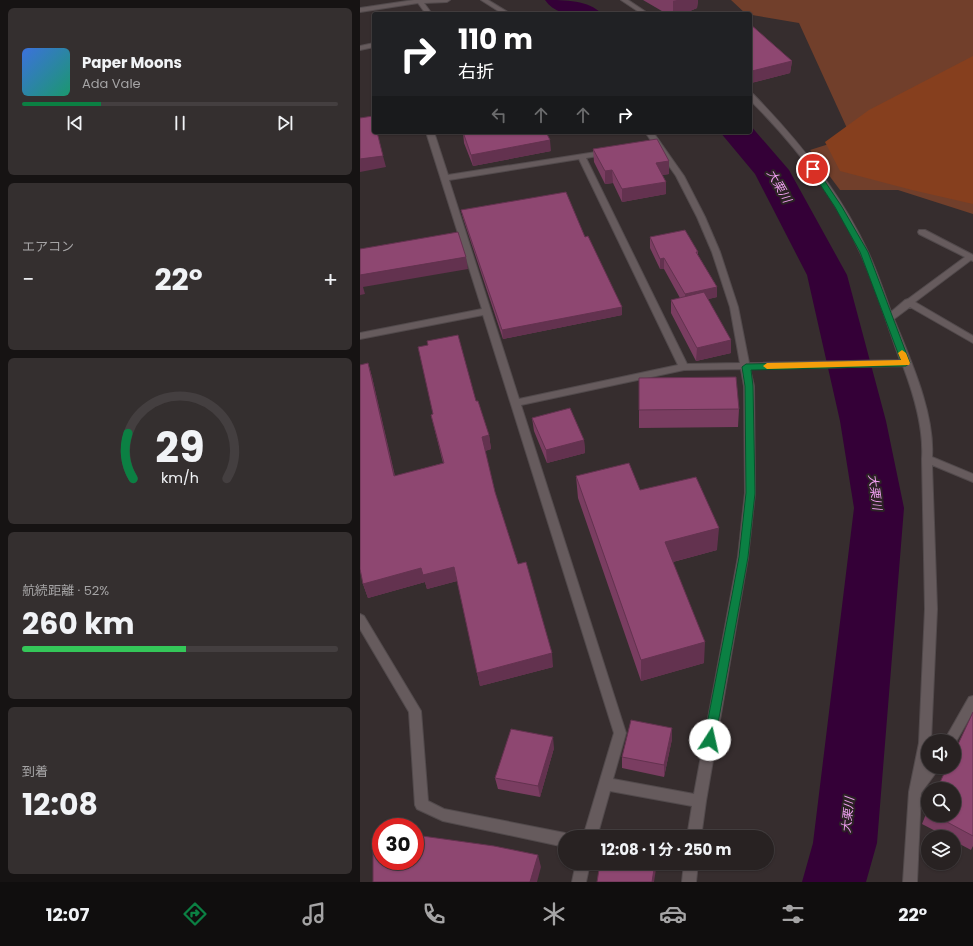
<!DOCTYPE html>
<html lang="ja">
<meta charset="utf-8">
<style>
body{margin:0;font-family:Poppins,"Noto Sans JP",sans-serif;background:#342f2f;color:#f1f3f6;height:100vh;display:flex;flex-direction:column;font-size:15px;white-space:nowrap}
*{box-sizing:border-box;margin:0}
p{font-size:13px;color:#a5a4a5}
.icon{flex:none;width:22px;height:22px;fill:none;stroke:currentColor;stroke-width:2;stroke-linecap:round;stroke-linejoin:round}
.map{position:relative;flex:1;overflow:hidden}
.sheet{display:flex;flex-direction:column;gap:8px;padding:8px;background:#161313;width:360px}
.sheet>*{flex:none}
.top-card{position:absolute;left:12px;top:12px;width:380px;height:122px;border-radius:4px;box-shadow:0 1px 3px #0004,0 0 0 1px #443f40;background:#202124;color:#fff;overflow:hidden}
.buttons{position:absolute;left:561px;top:734px;display:grid;gap:8px}
.buttons a{display:grid;place-items:center;width:40px;height:40px;border-radius:50%;background:#282222;box-shadow:0 1px 3px #0004,0 0 0 1px #443f40;font-size:20px}
.speed{position:absolute;left:12px;top:818px;display:flex;gap:8px;font-size:20px;font-weight:700;text-align:center}
.speed>*{display:grid;place-content:center;width:52px;height:52px;border-radius:50%;background:#282222;box-shadow:0 1px 3px #0004,0 0 0 1px #443f40;line-height:1}
.speed .limit{border:6px solid #d22;background:#fff;color:#111}
.pin{position:absolute;display:grid;place-items:center;width:34px;height:34px;color:#fff;margin:-17px;border:2px solid #fff;border-radius:50%;box-shadow:0 1px 4px #0007}
.me{position:absolute;width:44px;margin:-22px;rotate:10deg;stroke-linejoin:round;filter:drop-shadow(0 0 3px #0008)}
.turn{display:flex;align-items:center;gap:14px;height:84px;padding:0 20px;font-size:18px}
.turn .icon{width:52px;height:52px;stroke-width:2.5}
.turn b{display:block;font-size:28px;line-height:34px}
.lanes{display:flex;align-items:center;height:38px;padding:0 20px;background:#0003;justify-content:center;gap:20px;direction:ltr}
.lanes .off{opacity:.35}
.big{font-size:30px;font-weight:700;line-height:1.1}
.sheet .tile{flex:1;display:flex;flex-direction:column;justify-content:center;gap:6px;min-width:0;padding:0 14px;border-radius:6px;background:#342f2f}
.sheet .dial{align-items:center;gap:0}
.dial svg{height:104px;overflow:visible;fill:none;stroke:#443f40;stroke-width:7;stroke-linecap:round;text-anchor:middle}
.dial text{fill:#f1f3f6;stroke:none}
.song{display:flex;align-items:center;gap:12px}
.cover{width:48px;height:48px;border-radius:6px;background:linear-gradient(135deg,hsl(220 70% 55%),hsl(160 70% 35%))}
.played{height:4px;border-radius:2px;background:linear-gradient(90deg,#0b8043 25%,#443f40 25%)}
.keys{display:flex;justify-content:space-around;direction:ltr}
.heat{display:flex;justify-content:space-between;align-items:center;font-size:22px;direction:ltr}
.charge{height:6px;border-radius:3px;background:linear-gradient(90deg,#34c759 52%,#443f40 0)}
.trip{position:absolute;left:198px;top:830px;width:216px;height:40px;border-radius:20px;background:#282222;box-shadow:0 1px 3px #0004,0 0 0 1px #443f40;font-weight:700;line-height:40px;text-align:center}
.menu{display:flex;height:64px;justify-content:space-around;align-items:center;background:#100e0e;color:#a5a4a5}
.menu .icon{width:28px;height:28px}
.menu .active{color:#0b8043}
.menu b{font-size:18px;color:#f1f3f6}
main{display:flex;flex:1;min-height:0}
.map>svg:first-child{display:block}
</style>
<main>
<section class="sheet">
<div class="tile">
<div class="song"><i class="cover"></i><div><b>Paper Moons</b><p>Ada Vale</p></div></div>
<div class="played"></div>
<div class="keys"><svg class="icon" aria-label="previous" viewBox="0 0 24 24"><path d="M18 5L8 12l10 7zM5 5v14"/></svg><svg class="icon" aria-label="pause" viewBox="0 0 24 24"><path d="M8 5v14M16 5v14"/></svg><svg class="icon" aria-label="next" viewBox="0 0 24 24"><path d="M6 5l10 7-10 7zM19 5v14"/></svg></div>
</div>
<div class="tile"><p>エアコン</p>
<div class="heat"><a>−</a><b class="big">22°</b><a>+</a></div>
</div>
<div class="tile dial"><svg viewBox="0 0 100 80">
<path d="M14 69A42 42 0 1 1 86 69"/>
<path d="M14 69A42 42 0 0 1 10 34" stroke="#0b8043"/>
<text x="50" y="56" font-size="32" font-weight="700">29</text>
<text x="50" y="72" font-size="11">km/h</text>
</svg></div>
<div class="tile"><p>航続距離 · 52%</p><b class="big">260 km</b><div class="charge"></div></div>
<div class="tile"><p>到着</p><b class="big">12:08</b></div>
</section>
<div class="map">
<svg width="613" height="882" viewBox="0 0 613 882">
<rect width="100%" height="100%" fill="#362d2e"/>
<path fill="#713f2b" d="M 371,0 L 613,0 L 613,214 L 538,190 L 480,190 L 450,150 L 491,137 L 439,23 L 386,14 Z"/>
<path fill="#863f1e" d="M 613,56 L 613,204 L 552,190 L 480,171 L 465,142 L 509,110 Z"/>
<g fill="none" stroke-linecap="round" stroke-linejoin="round">
<path fill="#340037" fill-rule="evenodd" d="M 185,0 C 205,0 229,0 242,14 C 222,14 198,19 185,0 Z
M 390,125 L 429,170 L 487,275 L 526,421 L 544,508 L 517,843 L 506,882 L 442,882 L 453,843 L 494,508 L 480,421 L 447,275 L 395,174 L 360,132 L 390,132 Z"/>
<defs>
<path id="minor" d="M 54,0 L 90,0 L 87,2 L 64,3 L 72,14 L 66,14 L 58,3 L 0,12 L 0,8 Z
M 121,0 L 128,0 L 151,14 L 143,14 Z
M 261,0 L 268,0 L 289,14 L 282,14 Z
M 14,43 L 14,47 L 0,50 L 0,46 Z
M 390,94 L 393,94 C 438,140 481,193 508,252 C 517,271 524,292 531,312 L 545,300 L 548,299 L 605,257 L 559,234 L 558,232 L 559,230 L 565,230 L 613,255 L 613,261 L 611,260 L 555,302 L 613,336 L 613,343 L 550,307 L 534,319 C 550,359 575,413 572,457 L 613,474 L 613,482 L 572,465 L 577,609 L 571,741 L 568,741 L 567,767 L 568,765 L 568,767 L 580,767 L 561,793 L 557,882 L 543,882 L 549,792 L 559,743 L 565,609 L 562,459 C 564,428 554,395 543,366 L 390,369 L 394,386 L 395,493 L 388,557 L 346,801 L 341,837 L 327,837 L 332,806 L 250,791 L 237,837 L 223,837 L 254,733 L 123,315 L 0,339 L 0,333 L 122,309 L 66,132 L 74,132 L 88,175 L 249,150 L 249,154 L 226,158 L 327,364 L 380,363 L 370,307 L 352,252 L 337,217 L 316,176 L 285,132 L 293,132 L 324,176 L 345,217 L 360,252 L 378,307 L 389,363 L 540,360 C 527,324 516,287 500,252 C 474,195 434,144 390,100 ZM 219,159 L 318,365 L 159,399 L 89,180 ZM 381,369 L 384,386 L 385,493 L 378,557 L 334,794 L 253,779 L 266,733 L 161,405 L 324,370 Z
M 0,614 L 4,616 L 61,711 L 68,801 L 84,809 L 205,833 L 210,837 L 205,837 L 205,847 L 83,821 L 57,809 L 55,805 L 49,712 L 0,629 Z
M 613,696 L 613,712 L 594,745 L 594,741 L 584,741 L 609,697 Z
M 216,863 L 230,863 L 226,882 L 212,882 Z
M 324,863 L 338,863 L 336,882 L 322,882 Z"/>
</defs>
<use href="#minor" stroke="#524a4c" stroke-width="2"/>
<use href="#minor" fill="#665b5d" fill-rule="evenodd"/>
</g>
<path fill="#7a3d61" d="M 283,0 L 338,0 L 337,8 L 323,14 L 307,14 Z
M 390,24 L 432,61 L 430,73 L 391,83 L 390,82 Z
M 103,132 L 191,151 L 113,166 L 104,143 Z
M 233,149 L 309,174 L 302,175 L 306,182 L 306,194 L 262,202 L 253,183 L 245,184 L 234,162 Z
M 101,210 L 225,237 L 262,307 L 262,315 L 143,339 L 103,218 Z
M 290,237 L 338,252 L 338,255 L 357,287 L 357,297 L 348,299 L 371,353 L 336,361 L 311,313 L 311,300 L 320,298 L 304,269 L 300,269 L 290,248 Z
M 8,363 L 12,377 L 35,476 L 83,463 L 71,415 L 116,401 L 129,435 L 131,449 L 125,451 L 135,492 L 158,564 L 193,667 L 120,686 L 97,581 L 67,589 L 65,582 L 8,598 L 3,584 Z
M 379,409 L 378,427 L 279,428 L 279,410 Z
M 172,418 L 224,440 L 225,453 L 187,463 L 174,431 Z
M 216,476 L 280,490 L 357,550 L 313,562 L 344,663 L 281,681 L 218,498 Z
M 613,712 L 613,846 L 611,850 L 594,841 L 594,837 L 587,837 L 562,824 L 568,809 L 568,815 L 594,815 Z
M 312,739 L 304,777 L 262,768 L 262,757 Z
M 194,748 L 180,797 L 138,789 L 135,778 Z"/>
<path fill="#63324f" d="M 317,0 L 338,0 L 337,8 L 323,14 L 313,14 L 313,1 Z
M 432,61 L 430,73 L 391,83 L 392,71 Z
M 190,140 L 191,151 L 113,166 L 111,155 Z
M 23,156 L 26,167 L 0,172 L 0,159 Z
M 309,161 L 309,174 L 296,176 L 296,163 Z
M 252,170 L 253,183 L 245,184 L 245,171 Z
M 306,182 L 306,194 L 262,202 L 262,189 Z
M 106,257 L 108,269 L 3,287 L 5,294 L 0,295 L 0,275 Z
M 304,258 L 304,269 L 300,269 L 300,259 Z
M 357,287 L 357,297 L 325,305 L 325,294 Z
M 262,307 L 262,315 L 143,339 L 142,330 Z
M 371,340 L 371,353 L 336,361 L 337,348 Z
M 8,363 L 12,377 L 38,491 L 34,476 Z
M 129,435 L 131,449 L 125,451 L 122,437 Z
M 224,440 L 225,453 L 187,463 L 186,450 Z
M 359,528 L 357,550 L 305,564 L 305,542 Z
M 94,567 L 97,581 L 67,589 L 65,582 L 8,598 L 3,584 L 61,568 Z
M 345,642 L 344,663 L 281,681 L 281,660 Z
M 192,653 L 193,667 L 120,686 L 117,673 Z
M 312,728 L 312,739 L 304,777 L 304,765 Z
M 193,737 L 194,748 L 180,797 L 178,786 Z
M 178,855 L 181,867 L 177,882 L 170,882 Z
M 295,863 L 296,869 L 294,882 L 292,882 Z"/>
<path fill="#8e4771" stroke="#63324f" d="M 390,24 L 432,61 L 392,71 L 390,70 Z
M 13,116 L 14,119 L 14,132 L 17,132 L 23,156 L 0,159 L 0,118 Z
M 103,132 L 186,132 L 190,140 L 111,155 Z
M 297,139 L 309,161 L 296,163 L 306,182 L 262,189 L 252,170 L 245,171 L 233,149 Z
M 206,192 L 225,237 L 228,236 L 262,307 L 142,330 L 101,210 Z
M 325,230 L 338,252 L 336,252 L 357,287 L 325,294 L 304,258 L 300,259 L 290,237 Z
M 98,232 L 106,257 L 0,275 L 0,249 Z
M 344,292 L 371,340 L 337,348 L 311,300 Z
M 98,335 L 116,401 L 118,401 L 129,435 L 122,437 L 135,492 L 158,564 L 166,562 L 192,653 L 117,673 L 94,567 L 63,575 L 61,568 L 3,584 L 0,569 L 0,365 L 8,363 L 34,476 L 84,463 L 71,415 L 73,414 L 58,347 L 68,345 L 67,341 Z
M 376,377 L 379,409 L 279,410 L 279,378 Z
M 210,408 L 224,440 L 186,450 L 172,418 Z
M 269,463 L 280,490 L 336,477 L 359,528 L 305,542 L 345,642 L 281,660 L 216,476 Z
M 613,712 L 613,836 L 574,815 L 594,815 L 594,789 L 577,789 L 587,767 L 594,767 L 594,753 Z
M 271,720 L 312,728 L 304,765 L 262,757 Z
M 151,729 L 193,737 L 178,786 L 135,778 Z
M 55,835 L 134,846 L 178,855 L 170,882 L 13,882 L 13,841 L 21,839 L 21,861 L 55,861 Z
M 240,863 L 295,863 L 292,882 L 237,882 Z"/>
<path fill="#0b8043" stroke="#07532c" d="M 453,167 L 456,168 L 482,207 L 508,252 L 550,363 L 546,366 L 391,370 L 393,386 L 395,493 L 388,557 L 355,740 L 354,744 L 350,745 L 345,744 L 344,740 L 372,595 L 379,557 L 386,493 L 385,386 L 382,367 L 386,364 L 541,361 L 500,252 L 475,207 L 450,169 Z"/>
<path fill="#f59e0b" d="M 542,350 L 546,353 L 550,363 L 549,365 L 407,369 L 403,366 L 407,363 L 541,360 L 538,353 Z"/>
<g text-anchor="middle" stroke-width="4" stroke-linejoin="round" paint-order="stroke">
<g font-size="12" font-style="italic" fill="#ee9fef" stroke="#2c2325">
<text transform="translate(419 186) rotate(60)" y="4">大栗川</text>
<text transform="translate(515 492) rotate(82)" y="4">大栗川</text>
<text transform="translate(488 815) rotate(-84)" y="4">大栗川</text>
</g>
</g>
</svg>
<div class="buttons">
<a><svg class="icon" aria-label="sound" viewBox="0 0 24 24"><path d="M4 9h4l5-4v14l-5-4H4zM17 9q2 3 0 6"/></svg></a>
<a><svg class="icon" aria-label="search" viewBox="0 0 24 24"><circle cx="10" cy="10" r="6"/><path d="M15 15l6 6"/></svg></a>
<a><svg class="icon" aria-label="layers" viewBox="0 0 24 24"><path d="M12 4l9 5-9 5-9-5zM3 14l9 5 9-5"/></svg></a>
</div>
<div class="speed"><div class="limit">30</div></div>
<div class="pin" style="left:453px;top:169px;background:#d93025"><svg class="icon" aria-label="arrive" viewBox="0 0 24 24"><path d="M6 21V4h12l-3 4 3 4H6"/></svg></div>
<svg class="me" style="left:350px;top:740px" viewBox="-20 -20 40 40"><circle r="19" fill="#fff"/><path d="M0-13L10 11 0 6-10 11z" fill="#0b8043"/></svg>
<div class="trip">12:08 · 1 分 · 250 m</div>
<div class="top-card">
<div class="turn"><svg class="icon" aria-label="right" viewBox="0 0 24 24"><path d="M7 20v-9h11M14 6l5 5-5 5"/></svg><div><b>110 m</b>右折</div></div>
<div class="lanes"><svg class="icon off" aria-label="left" viewBox="0 0 24 24"><path d="M17 20v-9H6M10 6l-5 5 5 5"/></svg><svg class="icon off" aria-label="ahead" viewBox="0 0 24 24"><path d="M12 20V5M6 11l6-6 6 6"/></svg><svg class="icon off" aria-label="ahead" viewBox="0 0 24 24"><path d="M12 20V5M6 11l6-6 6 6"/></svg><svg class="icon" aria-label="right" viewBox="0 0 24 24"><path d="M7 20v-9h11M14 6l5 5-5 5"/></svg></div>
</div>
</div>
</main>
<nav class="menu">
<b>12:07</b>
<svg class="icon active" aria-label="directions" viewBox="0 0 24 24"><path d="M12 3l9 9-9 9-9-9zM9 14v-3h6M13 9l2 2-2 2"/></svg>
<svg class="icon" aria-label="music" viewBox="0 0 24 24"><path d="M9 18V5l10-2v13"/><circle cx="6" cy="18" r="3"/><circle cx="16" cy="16" r="3"/></svg>
<svg class="icon" aria-label="phone" viewBox="0 0 24 24"><path d="M5 4h4l2 5-3 2q2 4 5 5l2-3 5 2v4C11 20 4 13 5 4z"/></svg>
<svg class="icon" aria-label="climate" viewBox="0 0 24 24"><path d="M12 3v18M4 7l16 10M4 17L20 7"/></svg>
<svg class="icon" aria-label="car" viewBox="0 0 24 24"><path d="M5 17H2v-5l4-1 3-4h7l3 4 3 1v5h-3M9 17h6M6 11h13"/><circle cx="7" cy="17" r="2"/><circle cx="17" cy="17" r="2"/></svg>
<svg class="icon" aria-label="filters" viewBox="0 0 24 24"><path d="M4 7h16M4 17h16"/><circle cx="9" cy="7" r="2"/><circle cx="15" cy="17" r="2"/></svg>
<b>22°</b>
</nav>
